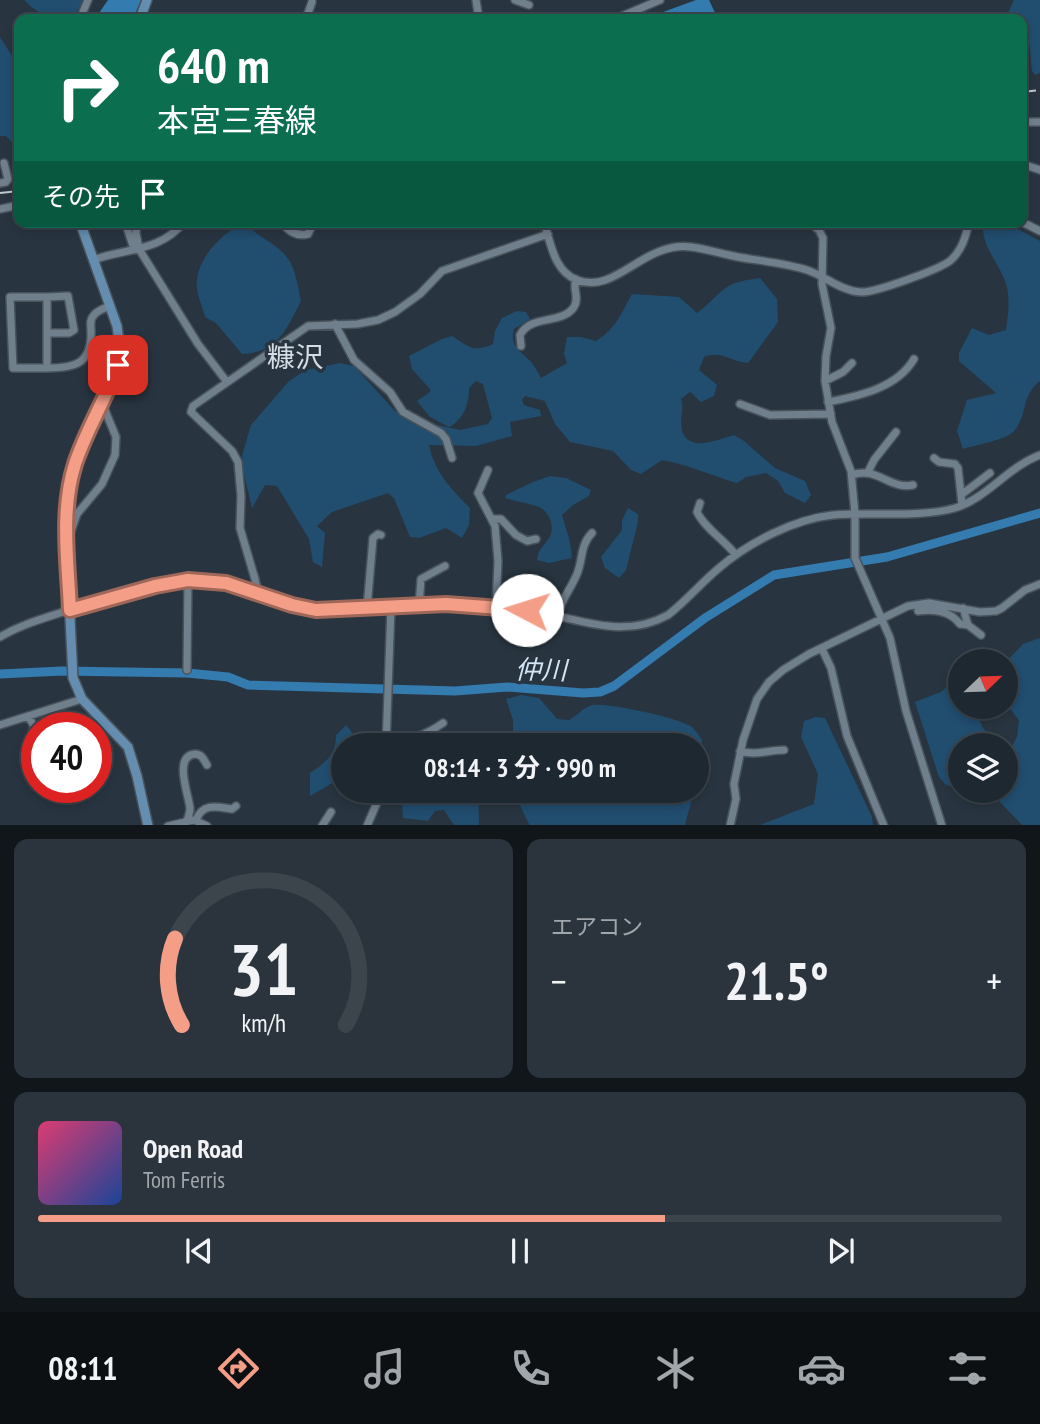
<!DOCTYPE html>
<html lang="ja">
<meta charset="utf-8">
<style>
body{margin:0;font-family:"PT Sans Narrow","Noto Sans JP",sans-serif;background:#2b343c;color:#f1f3f6;height:100vh;display:flex;flex-direction:column;font-size:26px;white-space:nowrap}
*{box-sizing:border-box;margin:0}
p{font-size:23px;color:#a1a6ab}
.icon{flex:none;width:38px;height:38px;fill:none;stroke:currentColor;stroke-width:2;stroke-linecap:round;stroke-linejoin:round}
.map{position:relative;height:825px;overflow:hidden}
.drawer{display:flex;flex-direction:column;gap:14px;padding:14px;background:#10161a;flex:1}
.drawer>*{flex:none}
.top-card{position:absolute;left:14px;top:14px;width:1013px;height:214px;border-radius:14px;box-shadow:0 4px 10px #0003,0 0 0 2px #3c444c;background:#0b6e4f;color:#fff;overflow:hidden}
.needle{width:46px;rotate:67deg}
.buttons{position:absolute;left:948px;top:649px;display:grid;gap:14px}
.buttons a{display:grid;place-items:center;width:70px;height:70px;border-radius:50%;background:#1e2830;box-shadow:0 4px 10px #0003,0 0 0 2px #3c444c;font-size:35px}
.speed{position:absolute;left:21px;top:712px;display:flex;gap:14px;font-size:35px;font-weight:700;text-align:center}
.speed>*{display:grid;place-content:center;width:91px;height:91px;border-radius:50%;background:#1e2830;box-shadow:0 4px 10px #0003,0 0 0 2px #3c444c;line-height:1}
.speed .limit{border:10px solid #d22;background:#fff;color:#111}
.pin{position:absolute;display:grid;place-items:center;width:60px;height:60px;color:#fff;margin:-30px;border-radius:14px;box-shadow:0 4px 10px #0006}
.me{position:absolute;width:77px;margin:-38px;rotate:275deg;stroke-linejoin:round;filter:drop-shadow(0 0 5px #0008)}
.turn{display:flex;align-items:center;gap:24px;height:147px;padding:0 28px;font-size:32px}
.turn .icon{width:91px;height:91px;stroke-width:2.5}
.turn b{display:block;font-size:49px;line-height:60px}
.then{display:flex;align-items:center;height:66px;padding:0 28px;background:#0003;gap:14px;font-size:26px}
.big{font-size:52px;font-weight:700;line-height:1.1}
.drawer .widget{flex:1;display:flex;flex-direction:column;justify-content:center;gap:10px;min-width:0;padding:0 24px;border-radius:14px;background:#2b343c}
.drawer .dial{align-items:center;gap:0}
.dial svg{height:182px;overflow:visible;fill:none;stroke:#3c444c;stroke-width:7;stroke-linecap:round;text-anchor:middle}
.dial text{fill:#f1f3f6;stroke:none}
.song{display:flex;align-items:center;gap:21px}
.cover{width:84px;height:84px;border-radius:10px;background:linear-gradient(135deg,hsl(340 70% 55%),hsl(220 70% 35%))}
.played{height:7px;border-radius:4px;background:linear-gradient(90deg,#f49e88 65%,#3c444c 65%)}
.keys{display:flex;justify-content:space-around;direction:ltr}
.heat{display:flex;justify-content:space-between;align-items:center;font-size:38px;direction:ltr}
.drawer .tiles{flex:1;display:grid;gap:14px;grid-template-columns:1fr 1fr}
.widget:last-child{grid-column:span 2}
.trip{position:absolute;left:331px;top:733px;width:378px;height:70px;border-radius:35px;background:#1e2830;box-shadow:0 4px 10px #0003,0 0 0 2px #3c444c;font-weight:700;line-height:70px;text-align:center}
.tabs{display:flex;height:112px;justify-content:space-around;align-items:center;background:#0c1013;color:#a1a6ab}
.tabs .icon{width:49px;height:49px}
.tabs .active{color:#f49e88}
.tabs b{font-size:32px;color:#f1f3f6}
.map>svg:first-child{display:block}
</style>
<div class="map">
<svg width="1040" height="826" viewBox="0 0 1040 826">
<rect width="100%" height="100%" fill="#283540"/>
<path fill="#214d6f" d="M 24,0 L 85,0 L 73,17 C 51,21 39,15 24,0 Z
M 1014,0 L 1040,0 L 1040,73 L 1035,75 L 1032,71 C 1030,57 1032,40 1022,29 L 1022,19 L 1009,19 L 1007,15 Z
M 0,37 L 19,67 L 19,150 L 6,136 L 0,136 Z
M 244,222 C 248,225 252,230 256,233 C 292,256 293,260 301,301 C 286,330 278,352 242,354 L 216,323 L 205,317 C 203,308 198,298 197,289 C 194,260 221,234 244,222 Z
M 990,222 L 1004,222 L 1040,241 L 1040,381 C 1021,396 1028,413 1015,430 C 1008,440 975,445 963,449 L 957,431 L 967,400 L 996,393 L 959,361 L 959,353 L 972,328 L 989,335 L 1006,330 C 1008,314 1011,296 1005,281 C 998,262 982,246 983,226 Z
M 760,278 L 777,299 L 778,322 L 748,363 C 731,362 722,350 704,357 L 699,370 L 717,385 L 714,396 L 701,402 L 690,392 L 681,399 C 684,408 681,414 681,422 C 682,455 714,441 734,435 L 744,441 L 775,468 L 805,481 L 811,495 L 805,503 L 785,493 L 778,481 L 766,473 L 746,477 L 737,483 C 710,475 689,465 662,460 L 641,474 L 631,470 L 613,451 L 570,442 L 555,424 L 545,401 L 525,396 L 522,400 L 524,405 L 540,410 L 541,416 L 510,422 L 512,436 L 476,446 L 429,445 C 434,471 451,489 470,508 L 469,525 L 462,538 L 446,528 L 419,538 L 410,537 L 394,498 L 388,493 L 332,512 L 317,526 L 325,533 L 322,567 L 313,562 L 309,539 L 277,486 L 265,485 L 252,508 L 243,470 L 242,456 L 251,425 L 289,381 L 306,370 L 340,363 L 354,366 L 395,411 L 418,422 L 426,431 L 437,425 L 460,430 L 488,424 L 492,418 L 483,384 L 476,381 L 469,388 C 469,404 464,419 449,427 L 430,417 L 417,401 L 430,392 L 430,389 L 412,369 L 409,356 L 442,339 L 452,336 C 469,347 474,353 493,344 L 495,331 L 502,318 L 517,311 L 526,312 L 530,319 L 514,329 C 509,348 522,351 532,363 C 535,367 538,373 541,378 L 567,363 L 564,354 L 567,337 L 581,337 L 596,341 C 616,329 621,313 632,294 L 679,297 L 697,313 C 707,306 713,298 723,290 C 734,281 747,280 760,278 Z
M 550,476 L 566,478 L 591,490 L 589,496 L 573,505 L 562,515 L 570,542 L 572,558 L 549,563 L 537,560 C 538,548 545,546 550,536 C 555,527 549,511 539,507 C 529,503 516,502 505,498 L 506,495 L 533,482 Z
M 628,508 L 638,514 L 638,522 L 626,570 L 619,578 L 605,568 L 601,557 L 622,530 L 622,520 Z
M 1040,638 L 1040,825 L 1022,825 L 995,797 L 983,791 L 1006,791 L 1006,748 L 1011,748 L 1017,737 L 1019,720 L 1006,704 L 1006,662 L 1023,644 Z
M 961,674 L 961,707 L 973,707 L 983,728 L 998,745 L 961,746 L 961,791 L 945,784 L 939,777 L 915,702 L 941,692 Z
M 521,695 L 539,698 L 557,719 L 569,720 C 577,716 584,707 592,705 C 606,702 681,718 692,727 C 696,731 699,736 702,740 L 697,782 L 696,746 L 513,745 L 513,720 L 506,699 Z
M 816,717 L 825,718 L 872,817 L 873,825 L 760,825 L 814,804 L 818,774 L 801,737 L 804,721 Z
M 346,725 L 362,745 L 343,746 L 343,781 L 334,782 L 310,796 L 310,773 C 326,762 336,755 336,735 Z
M 401,791 L 478,791 L 479,825 L 454,825 L 444,810 L 435,811 L 428,821 L 403,818 Z
M 513,791 L 694,791 L 685,825 L 530,826 Z"/>
<path fill="#347bb0" d="M 108,0 L 141,0 L 133,19 L 95,19 Z
M 696,0 L 709,0 L 718,19 L 644,19 Z"/>
<g fill="none" stroke-linecap="round" stroke-linejoin="round">
<path stroke="#347bb0" stroke-width="9" d="M 0,674 L 62,671 L 187,673 L 228,677 L 248,685 L 455,691 L 507,687 L 583,693 L 600,692 L 614,686 L 705,618 L 774,575 L 887,557 L 1040,513"/>
<defs>
<path id="minor" d="M 476,0 L 479,19
M 515,0 L 529,5
M 80,19 L 88,0
M 306,19 L 312,2
M 615,19 L 660,0
M 1022,122 L 1040,122
M 1022,164 L 1040,170
M 0,183 L 6,182 L 8,179 L 4,163
M 0,209 L 19,205
M 125,222 L 134,249
M 137,222 L 136,233 L 139,249 L 198,344 L 227,382
M 281,222 C 288,231 297,237 308,234 L 314,222
M 374,222 L 375,224
M 544,222 C 551,244 554,271 577,280 C 616,295 643,241 691,247 C 707,249 722,254 738,257 C 761,261 785,263 807,270 C 825,276 841,291 861,292 C 874,293 941,269 951,260 C 962,250 966,236 969,222
M 809,222 L 819,230 L 823,238 L 822,284 L 831,328 L 826,356 L 825,381 L 832,422 L 851,471 L 855,514 L 855,558 L 890,638 L 906,711 L 942,826
M 1022,222 L 1040,231
M 93,260 C 126,248 160,252 184,222
M 47,297 L 68,296 L 74,330 L 69,333 L 47,333
M 335,324 L 354,360 L 390,392 L 403,412 L 441,433 L 446,439 L 452,458
M 521,346 L 520,335 C 531,314 562,325 574,307 C 580,298 572,288 576,279
M 47,368 L 13,368 L 10,297 L 47,297 L 47,368 C 75,368 92,364 91,331 C 91,325 89,320 94,315 C 98,310 104,309 109,306
M 825,381 L 843,372 L 852,363
M 828,402 C 859,396 897,388 914,359
M 740,404 L 770,415 L 831,414
M 934,458 L 939,462 L 955,464 L 958,468 L 962,504
M 488,470 L 478,493 L 495,526 L 498,561 L 496,607
M 868,472 L 874,460 L 896,432
M 852,475 C 877,466 890,490 913,485
M 961,495 L 990,473
M 700,503 L 697,512 C 704,527 724,540 736,555
M 492,519 L 501,519 L 516,535 L 527,541 L 536,539
M 71,531 L 77,514 L 102,484 L 115,455 L 116,437 L 102,403
M 255,592 L 257,588 L 255,579 L 240,528 L 241,496 L 238,462 L 232,451 L 191,412 L 193,406 L 308,326 L 357,324 L 378,320 L 395,312 L 420,294 L 442,271 L 548,234
M 419,606 L 421,579 L 445,566
M 367,608 L 373,538 L 378,534 L 381,535
M 963,608 L 968,625 L 981,635
M 918,611 C 933,609 950,611 960,624 L 968,625
M 558,615 C 561,599 571,589 577,574 C 583,560 580,545 592,533
M 0,637 C 22,624 45,618 69,610 C 118,594 173,572 225,583 C 257,590 288,609 322,610 C 344,611 368,608 391,607 C 435,604 479,605 523,610 C 574,615 619,642 668,615 C 686,601 701,583 719,568 C 748,543 794,519 833,515 C 870,512 920,518 955,508 C 987,498 1008,467 1040,455
M 822,649 L 831,668 L 847,736 L 884,826
M 187,670 L 188,580
M 0,725 L 82,699
M 386,742 C 407,742 426,735 443,723
M 386,746 L 391,607
M 28,748 L 34,726 L 28,716
M 740,751 C 755,756 769,750 784,750
M 187,820 C 188,819 190,811 190,809 C 190,798 172,756 195,754 C 202,754 204,760 207,765
M 196,820 C 203,802 218,807 232,809 L 236,806
M 168,826 L 194,820 L 207,826
M 322,826 L 331,812
M 367,826 L 382,791
M 730,826 L 736,799 L 734,784 L 743,740 L 757,699 L 769,682 L 783,670 L 809,654 L 908,606 L 929,603 L 980,612 L 996,611 L 1002,608 L 1025,590 L 1040,584"/>
<path id="major" d="M 140,19 L 147,0
M 80,222 L 117,326 L 120,348 L 116,372 L 78,455 L 68,494 L 67,558 L 73,678 L 82,699 L 128,747 L 137,776 L 148,826"/>
</defs>
<use href="#minor" stroke="#47525b" stroke-width="10"/>
<use href="#major" stroke="#47525b" stroke-width="12"/>
<use href="#minor" stroke="#707f8c" stroke-width="7"/>
<use href="#major" stroke="#648daf" stroke-width="9"/>
<path stroke="#bfc7cf" stroke-width="2" stroke-dasharray="14 7" stroke-linecap="butt" d="M 1022,92 L 1040,90
M 0,193 L 19,191"/>
</g>
<g fill="none" stroke-linecap="round" stroke-linejoin="round">
<defs>
<path id="route" d="M 118,365 C 106,399 86,430 75,464 C 60,511 68,562 70,610 L 155,586 L 188,580 L 226,583 L 292,605 L 316,610 L 446,604 L 527,610"/>
</defs>
<use href="#route" stroke="#9f6758" stroke-width="18"/>
<use href="#route" stroke="#f49e88" stroke-width="12"/>
</g>
<g text-anchor="middle" stroke-width="7" stroke-linejoin="round" paint-order="stroke">
<g font-size="26" font-style="italic" fill="#d4e5f4" stroke="#283540">
<text transform="translate(541 670) rotate(1)" y="9">仲川</text>
</g>
<g font-size="28" fill="#d5dde4" stroke="#283540">
<text x="295" y="367">糠沢</text>
</g>
</g>
</svg>
<div class="buttons">
<a><svg class="needle" viewBox="-14 -14 28 28"><path d="M0-13l5 13h-10z" fill="#e53935"/><path d="M0 13l5-13h-10z" fill="#a1a6ab"/></svg></a>
<a><svg class="icon" aria-label="layers" viewBox="0 0 24 24"><path d="M12 4l9 5-9 5-9-5zM3 14l9 5 9-5"/></svg></a>
</div>
<div class="speed"><div class="limit">40</div></div>
<div class="pin" style="left:118px;top:365px;background:#d93025"><svg class="icon" aria-label="arrive" viewBox="0 0 24 24"><path d="M6 21V4h12l-3 4 3 4H6"/></svg></div>
<svg class="me" style="left:527px;top:610px" viewBox="-20 -20 40 40"><circle r="19" fill="#fff"/><path d="M0-13L10 11 0 6-10 11z" fill="#f49e88"/></svg>
<div class="trip">08:14 · 3 分 · 990 m</div>
<div class="top-card">
<div class="turn"><svg class="icon" aria-label="right" viewBox="0 0 24 24"><path d="M7 20v-9h11M14 6l5 5-5 5"/></svg><div><b>640 m</b>本宮三春線</div></div>
<div class="then">その先<svg class="icon" aria-label="arrive" viewBox="0 0 24 24"><path d="M6 21V4h12l-3 4 3 4H6"/></svg></div>
</div>
</div>
<section class="drawer">
<div class="tiles">
<div class="widget dial"><svg viewBox="0 0 100 80">
<path d="M14 69A42 42 0 1 1 86 69"/>
<path d="M14 69A42 42 0 0 1 11 31" stroke="#f49e88"/>
<text x="50" y="56" font-size="32" font-weight="700">31</text>
<text x="50" y="72" font-size="11">km/h</text>
</svg></div>
<div class="widget"><p>エアコン</p>
<div class="heat"><a>−</a><b class="big">21.5°</b><a>+</a></div>
</div>
<div class="widget">
<div class="song"><i class="cover"></i><div><b>Open Road</b><p>Tom Ferris</p></div></div>
<div class="played"></div>
<div class="keys"><svg class="icon" aria-label="previous" viewBox="0 0 24 24"><path d="M18 5L8 12l10 7zM5 5v14"/></svg><svg class="icon" aria-label="pause" viewBox="0 0 24 24"><path d="M8 5v14M16 5v14"/></svg><svg class="icon" aria-label="next" viewBox="0 0 24 24"><path d="M6 5l10 7-10 7zM19 5v14"/></svg></div>
</div>
</div>
</section>
<nav class="tabs">
<b>08:11</b>
<svg class="icon active" aria-label="directions" viewBox="0 0 24 24"><path d="M12 3l9 9-9 9-9-9zM9 14v-3h6M13 9l2 2-2 2"/></svg>
<svg class="icon" aria-label="music" viewBox="0 0 24 24"><path d="M9 18V5l10-2v13"/><circle cx="6" cy="18" r="3"/><circle cx="16" cy="16" r="3"/></svg>
<svg class="icon" aria-label="phone" viewBox="0 0 24 24"><path d="M5 4h4l2 5-3 2q2 4 5 5l2-3 5 2v4C11 20 4 13 5 4z"/></svg>
<svg class="icon" aria-label="climate" viewBox="0 0 24 24"><path d="M12 3v18M4 7l16 10M4 17L20 7"/></svg>
<svg class="icon" aria-label="car" viewBox="0 0 24 24"><path d="M5 17H2v-5l4-1 3-4h7l3 4 3 1v5h-3M9 17h6M6 11h13"/><circle cx="7" cy="17" r="2"/><circle cx="17" cy="17" r="2"/></svg>
<svg class="icon" aria-label="filters" viewBox="0 0 24 24"><path d="M4 7h16M4 17h16"/><circle cx="9" cy="7" r="2"/><circle cx="15" cy="17" r="2"/></svg>
</nav>
